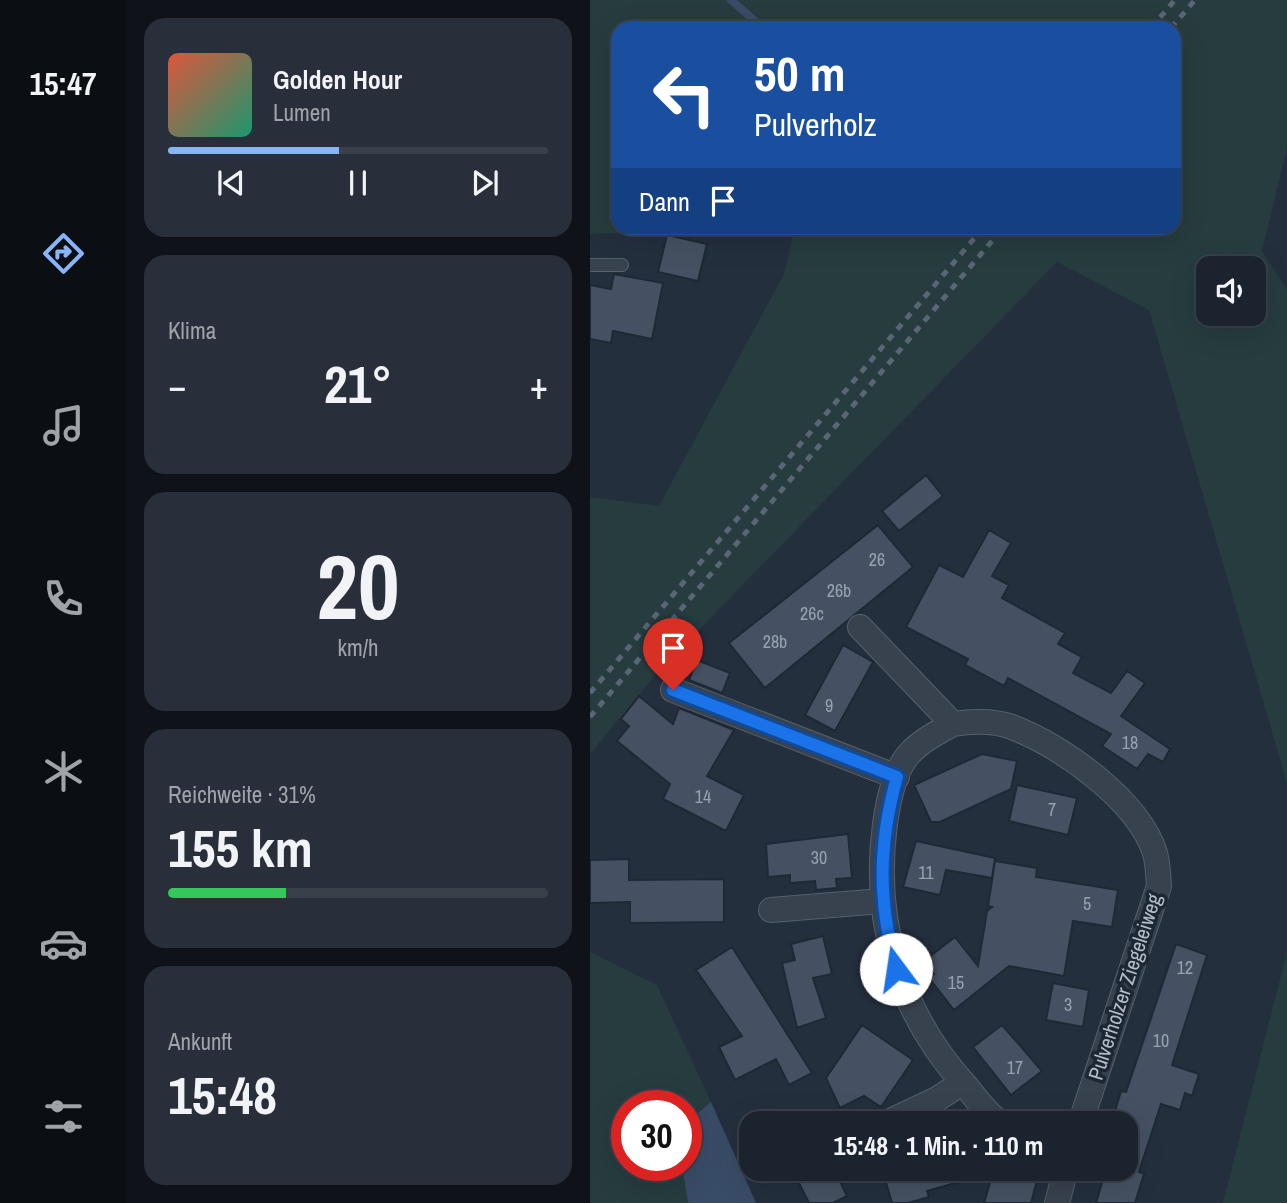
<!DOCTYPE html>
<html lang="de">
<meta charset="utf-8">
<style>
body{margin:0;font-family:"Archivo Narrow",sans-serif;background:#282f3a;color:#f1f3f6;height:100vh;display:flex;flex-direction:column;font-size:26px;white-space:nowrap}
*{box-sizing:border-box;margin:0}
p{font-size:23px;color:#a0a4aa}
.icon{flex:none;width:38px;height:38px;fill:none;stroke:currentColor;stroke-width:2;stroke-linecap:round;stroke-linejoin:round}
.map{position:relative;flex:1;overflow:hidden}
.drawer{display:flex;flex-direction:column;gap:18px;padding:18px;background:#0f1319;width:464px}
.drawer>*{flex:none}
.banner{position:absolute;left:21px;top:21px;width:570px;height:214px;border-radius:21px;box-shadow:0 7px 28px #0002,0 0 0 2px #39404a;background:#1a4fa0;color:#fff;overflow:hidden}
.tools{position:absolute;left:606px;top:256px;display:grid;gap:14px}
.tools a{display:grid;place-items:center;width:70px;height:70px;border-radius:14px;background:#1b232e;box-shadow:0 7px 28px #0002,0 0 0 2px #39404a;font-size:35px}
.speed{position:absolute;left:21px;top:1090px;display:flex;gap:14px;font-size:35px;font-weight:700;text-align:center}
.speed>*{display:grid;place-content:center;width:91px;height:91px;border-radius:50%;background:#1b232e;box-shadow:0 7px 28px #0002,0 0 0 2px #39404a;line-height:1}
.speed .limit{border:10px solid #d22;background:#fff;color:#111}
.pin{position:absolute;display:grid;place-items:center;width:60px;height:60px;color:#fff;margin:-72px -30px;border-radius:50% 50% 50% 0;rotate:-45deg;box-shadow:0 0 7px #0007}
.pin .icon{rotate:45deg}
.me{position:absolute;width:77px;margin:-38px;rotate:346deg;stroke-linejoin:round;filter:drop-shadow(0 0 5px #0008)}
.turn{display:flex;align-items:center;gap:24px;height:147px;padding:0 28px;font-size:32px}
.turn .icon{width:91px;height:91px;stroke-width:2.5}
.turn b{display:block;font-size:49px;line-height:60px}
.then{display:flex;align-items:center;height:66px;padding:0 28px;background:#0003;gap:14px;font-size:26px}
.big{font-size:52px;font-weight:800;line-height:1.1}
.drawer .widget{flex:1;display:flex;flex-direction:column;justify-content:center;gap:10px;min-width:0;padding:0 24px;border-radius:21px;background:#282f3a}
.drawer .dial{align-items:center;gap:0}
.dial b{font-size:91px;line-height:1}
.song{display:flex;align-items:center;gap:21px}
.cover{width:84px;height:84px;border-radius:10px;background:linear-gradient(135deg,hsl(10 70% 55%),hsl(160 70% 35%))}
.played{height:7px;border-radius:4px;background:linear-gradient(90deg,#8ab4f8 45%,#39404a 45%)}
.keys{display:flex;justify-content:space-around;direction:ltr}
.heat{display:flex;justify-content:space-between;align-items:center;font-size:38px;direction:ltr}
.charge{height:10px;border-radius:5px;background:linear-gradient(90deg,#34c759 31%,#39404a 0)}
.trip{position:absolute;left:149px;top:1111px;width:399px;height:70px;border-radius:21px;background:#1b232e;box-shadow:0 7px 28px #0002,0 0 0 2px #39404a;font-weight:800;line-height:70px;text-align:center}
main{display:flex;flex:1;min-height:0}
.tab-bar{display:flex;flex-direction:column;width:126px;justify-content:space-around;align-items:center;background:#0b0e12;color:#a0a4aa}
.tab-bar .icon{width:49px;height:49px}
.tab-bar .active{color:#8ab4f8}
.tab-bar b{font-size:32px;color:#f1f3f6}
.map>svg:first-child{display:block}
</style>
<main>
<nav class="tab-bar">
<b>15:47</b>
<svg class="icon active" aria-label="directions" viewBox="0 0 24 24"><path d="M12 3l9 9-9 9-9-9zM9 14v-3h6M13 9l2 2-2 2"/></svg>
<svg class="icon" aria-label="music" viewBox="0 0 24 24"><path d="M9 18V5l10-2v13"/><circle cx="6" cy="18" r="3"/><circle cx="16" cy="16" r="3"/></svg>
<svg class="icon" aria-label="phone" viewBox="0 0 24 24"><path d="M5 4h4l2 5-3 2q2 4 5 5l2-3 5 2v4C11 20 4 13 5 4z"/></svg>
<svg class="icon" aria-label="climate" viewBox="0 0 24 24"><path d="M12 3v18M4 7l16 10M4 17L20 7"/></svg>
<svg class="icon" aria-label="car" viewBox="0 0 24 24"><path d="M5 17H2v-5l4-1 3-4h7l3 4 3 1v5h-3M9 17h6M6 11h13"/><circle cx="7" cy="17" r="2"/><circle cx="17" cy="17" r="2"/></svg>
<svg class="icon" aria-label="filters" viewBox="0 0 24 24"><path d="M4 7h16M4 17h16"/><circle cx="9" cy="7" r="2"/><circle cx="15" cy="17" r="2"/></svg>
</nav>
<section class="drawer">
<div class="widget">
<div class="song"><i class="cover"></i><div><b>Golden Hour</b><p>Lumen</p></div></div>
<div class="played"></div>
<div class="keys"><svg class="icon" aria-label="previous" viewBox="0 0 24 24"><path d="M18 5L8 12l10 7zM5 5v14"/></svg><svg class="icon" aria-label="pause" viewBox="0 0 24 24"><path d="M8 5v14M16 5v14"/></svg><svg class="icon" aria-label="next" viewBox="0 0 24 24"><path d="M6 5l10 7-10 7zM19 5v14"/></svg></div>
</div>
<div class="widget"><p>Klima</p>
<div class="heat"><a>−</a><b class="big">21°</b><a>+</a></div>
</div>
<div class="widget dial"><b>20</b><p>km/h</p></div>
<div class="widget"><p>Reichweite · 31%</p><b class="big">155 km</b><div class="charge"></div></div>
<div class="widget"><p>Ankunft</p><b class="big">15:48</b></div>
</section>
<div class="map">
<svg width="698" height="1203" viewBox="0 0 698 1203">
<rect width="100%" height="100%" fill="#242f3e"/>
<path fill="#263c3f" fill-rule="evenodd" d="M 0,0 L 697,0 L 697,148 L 672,251 L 698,291 L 697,783 L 559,310 L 467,262 L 67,673 L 0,754 L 0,497 L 69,506 L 194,274 L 205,228 L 584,228 L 584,28 L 28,28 L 28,228 L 50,228 L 48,232 L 0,234 ZM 618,268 L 663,268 L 663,313 L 618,313 Z
M 0,952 L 67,985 L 121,1102 L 96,1123 L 96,1106 L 37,1106 L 37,1166 L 92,1166 L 98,1203 L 0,1203 Z
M 697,952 L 697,1203 L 633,1203 Z"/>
<path fill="#394c67" d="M 121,1102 L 166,1203 L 98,1203 L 92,1166 L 96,1166 L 96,1123 Z"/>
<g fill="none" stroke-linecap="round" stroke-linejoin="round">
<path stroke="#394c67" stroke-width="8" d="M 141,0 L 173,28"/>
</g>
<path fill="#455162" stroke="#1f2835" stroke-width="2" d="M 77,235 L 117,244 L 108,281 L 68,272 Z
M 24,274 L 73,283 L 62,339 L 23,331 L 21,343 L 0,339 L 0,285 L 21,289 Z
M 336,475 L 353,496 L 309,531 L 292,511 Z
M 288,525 L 323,567 L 175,688 L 139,643 Z
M 399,530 L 421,543 L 402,576 L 419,585 L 412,598 L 475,633 L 468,644 L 492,657 L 483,673 L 521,693 L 537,671 L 555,683 L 531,716 L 580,749 L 573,762 L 558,754 L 547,769 L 512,746 L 521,734 L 418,678 L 414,686 L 375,665 L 378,659 L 316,627 L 349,565 L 373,577 Z
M 253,645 L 283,662 L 245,731 L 215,715 Z
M 107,660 L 140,673 L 132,693 L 99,680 Z
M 49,696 L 83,724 L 89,708 L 144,730 L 117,776 L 154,795 L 136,831 L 73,799 L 80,784 L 27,741 L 39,726 L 31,719 Z
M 392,754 L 427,761 L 421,789 L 350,822 L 341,822 L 324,785 Z
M 427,785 L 487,798 L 478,835 L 419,821 Z
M 258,834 L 262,878 L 246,879 L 247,888 L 226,890 L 225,881 L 200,883 L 200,875 L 178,877 L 176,844 Z
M 326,841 L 405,858 L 402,878 L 356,870 L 350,895 L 313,887 Z
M 39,859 L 39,880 L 134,879 L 134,922 L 40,923 L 40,902 L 0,903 L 0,860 Z
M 405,861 L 447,868 L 446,877 L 528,890 L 522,927 L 483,921 L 474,976 L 419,966 L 364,1010 L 339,978 L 344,974 L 334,961 L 365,937 L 388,966 L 397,911 L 402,907 L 398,906 Z
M 233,936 L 242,974 L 223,978 L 236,1018 L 207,1028 L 192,963 L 205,960 L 201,944 Z
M 586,944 L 617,955 L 582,1065 L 609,1074 L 602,1096 L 595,1093 L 590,1110 L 571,1104 L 549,1172 L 554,1174 L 545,1203 L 506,1203 L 516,1169 L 536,1169 L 536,1124 L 521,1124 L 531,1091 L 536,1092 Z
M 142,947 L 222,1073 L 199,1085 L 186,1059 L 145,1080 L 129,1047 L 152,1036 L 106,970 Z
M 463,983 L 499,990 L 493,1027 L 456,1020 Z
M 272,1025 L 323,1060 L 291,1107 L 274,1096 L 250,1108 L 236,1078 Z
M 412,1025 L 452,1071 L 421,1095 L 383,1047 Z
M 202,1169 L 244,1169 L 257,1196 L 243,1203 L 219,1203 Z
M 292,1169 L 394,1169 L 394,1175 L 337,1191 L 339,1197 L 318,1203 L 302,1203 Z
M 404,1169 L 447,1181 L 441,1203 L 394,1203 Z"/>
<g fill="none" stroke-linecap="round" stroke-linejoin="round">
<defs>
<path id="lane" d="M 0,265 L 32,265"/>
<path id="street" d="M 270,627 L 363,724 C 383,721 403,720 422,727 C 473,747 548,800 565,853 C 568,863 568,875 569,886 L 490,1124
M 83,690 L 307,777
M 363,724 C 348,732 331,741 319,754 C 304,771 298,802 295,824 C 282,921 309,1012 375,1085 C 386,1098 397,1115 412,1124
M 181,910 L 292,901
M 294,1124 L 347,1099 L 372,1083
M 467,1203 L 476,1169"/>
</defs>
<use href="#lane" stroke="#565f6c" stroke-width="14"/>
<use href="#street" stroke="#565f6c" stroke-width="26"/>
<use href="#lane" stroke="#38414e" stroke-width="12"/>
<use href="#street" stroke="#38414e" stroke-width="24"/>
<path stroke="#5a6575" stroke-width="5" stroke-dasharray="7 7" stroke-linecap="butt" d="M 561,28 L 585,0
M 581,28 L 605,0
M 0,693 L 393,228
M 0,717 L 413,228"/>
</g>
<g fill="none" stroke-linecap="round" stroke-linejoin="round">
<defs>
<path id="route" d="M 83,690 L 307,777 C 288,845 288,900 306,969"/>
</defs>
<use href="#route" stroke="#114b97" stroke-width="18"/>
<use href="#route" stroke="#1a73e8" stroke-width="12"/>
</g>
<g text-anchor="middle" stroke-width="7" stroke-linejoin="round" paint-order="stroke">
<g font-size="18" fill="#98a1af">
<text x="287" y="566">26</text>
<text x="249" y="597">26b</text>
<text x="222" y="620">26c</text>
<text x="185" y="648">28b</text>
<text x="239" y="712">9</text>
<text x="540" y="749">18</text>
<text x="113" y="803">14</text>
<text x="462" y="816">7</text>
<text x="229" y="864">30</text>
<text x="336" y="879">11</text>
<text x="497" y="910">5</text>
<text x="595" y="974">12</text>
<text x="366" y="989">15</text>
<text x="478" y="1011">3</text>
<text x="571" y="1047">10</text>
<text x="425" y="1074">17</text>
</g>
<g font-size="21" fill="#b4bcc9" stroke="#1d2633">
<text transform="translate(535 987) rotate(-72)" y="7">Pulverholzer Ziegeleiweg</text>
</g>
</g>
</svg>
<div class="tools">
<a><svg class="icon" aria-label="sound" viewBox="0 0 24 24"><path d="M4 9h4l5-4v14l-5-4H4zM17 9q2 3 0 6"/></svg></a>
</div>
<div class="speed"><div class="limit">30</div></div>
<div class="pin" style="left:83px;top:690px;background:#d93025"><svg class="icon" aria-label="arrive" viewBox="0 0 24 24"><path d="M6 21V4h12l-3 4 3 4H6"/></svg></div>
<svg class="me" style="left:306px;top:969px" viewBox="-20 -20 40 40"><circle r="19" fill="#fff"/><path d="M0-13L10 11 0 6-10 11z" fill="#1a73e8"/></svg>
<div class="trip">15:48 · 1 Min. · 110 m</div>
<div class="banner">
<div class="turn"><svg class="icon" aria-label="left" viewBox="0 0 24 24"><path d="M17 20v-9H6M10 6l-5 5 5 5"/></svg><div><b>50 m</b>Pulverholz</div></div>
<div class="then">Dann<svg class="icon" aria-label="arrive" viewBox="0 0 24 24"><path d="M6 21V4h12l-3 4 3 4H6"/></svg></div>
</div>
</div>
</main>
